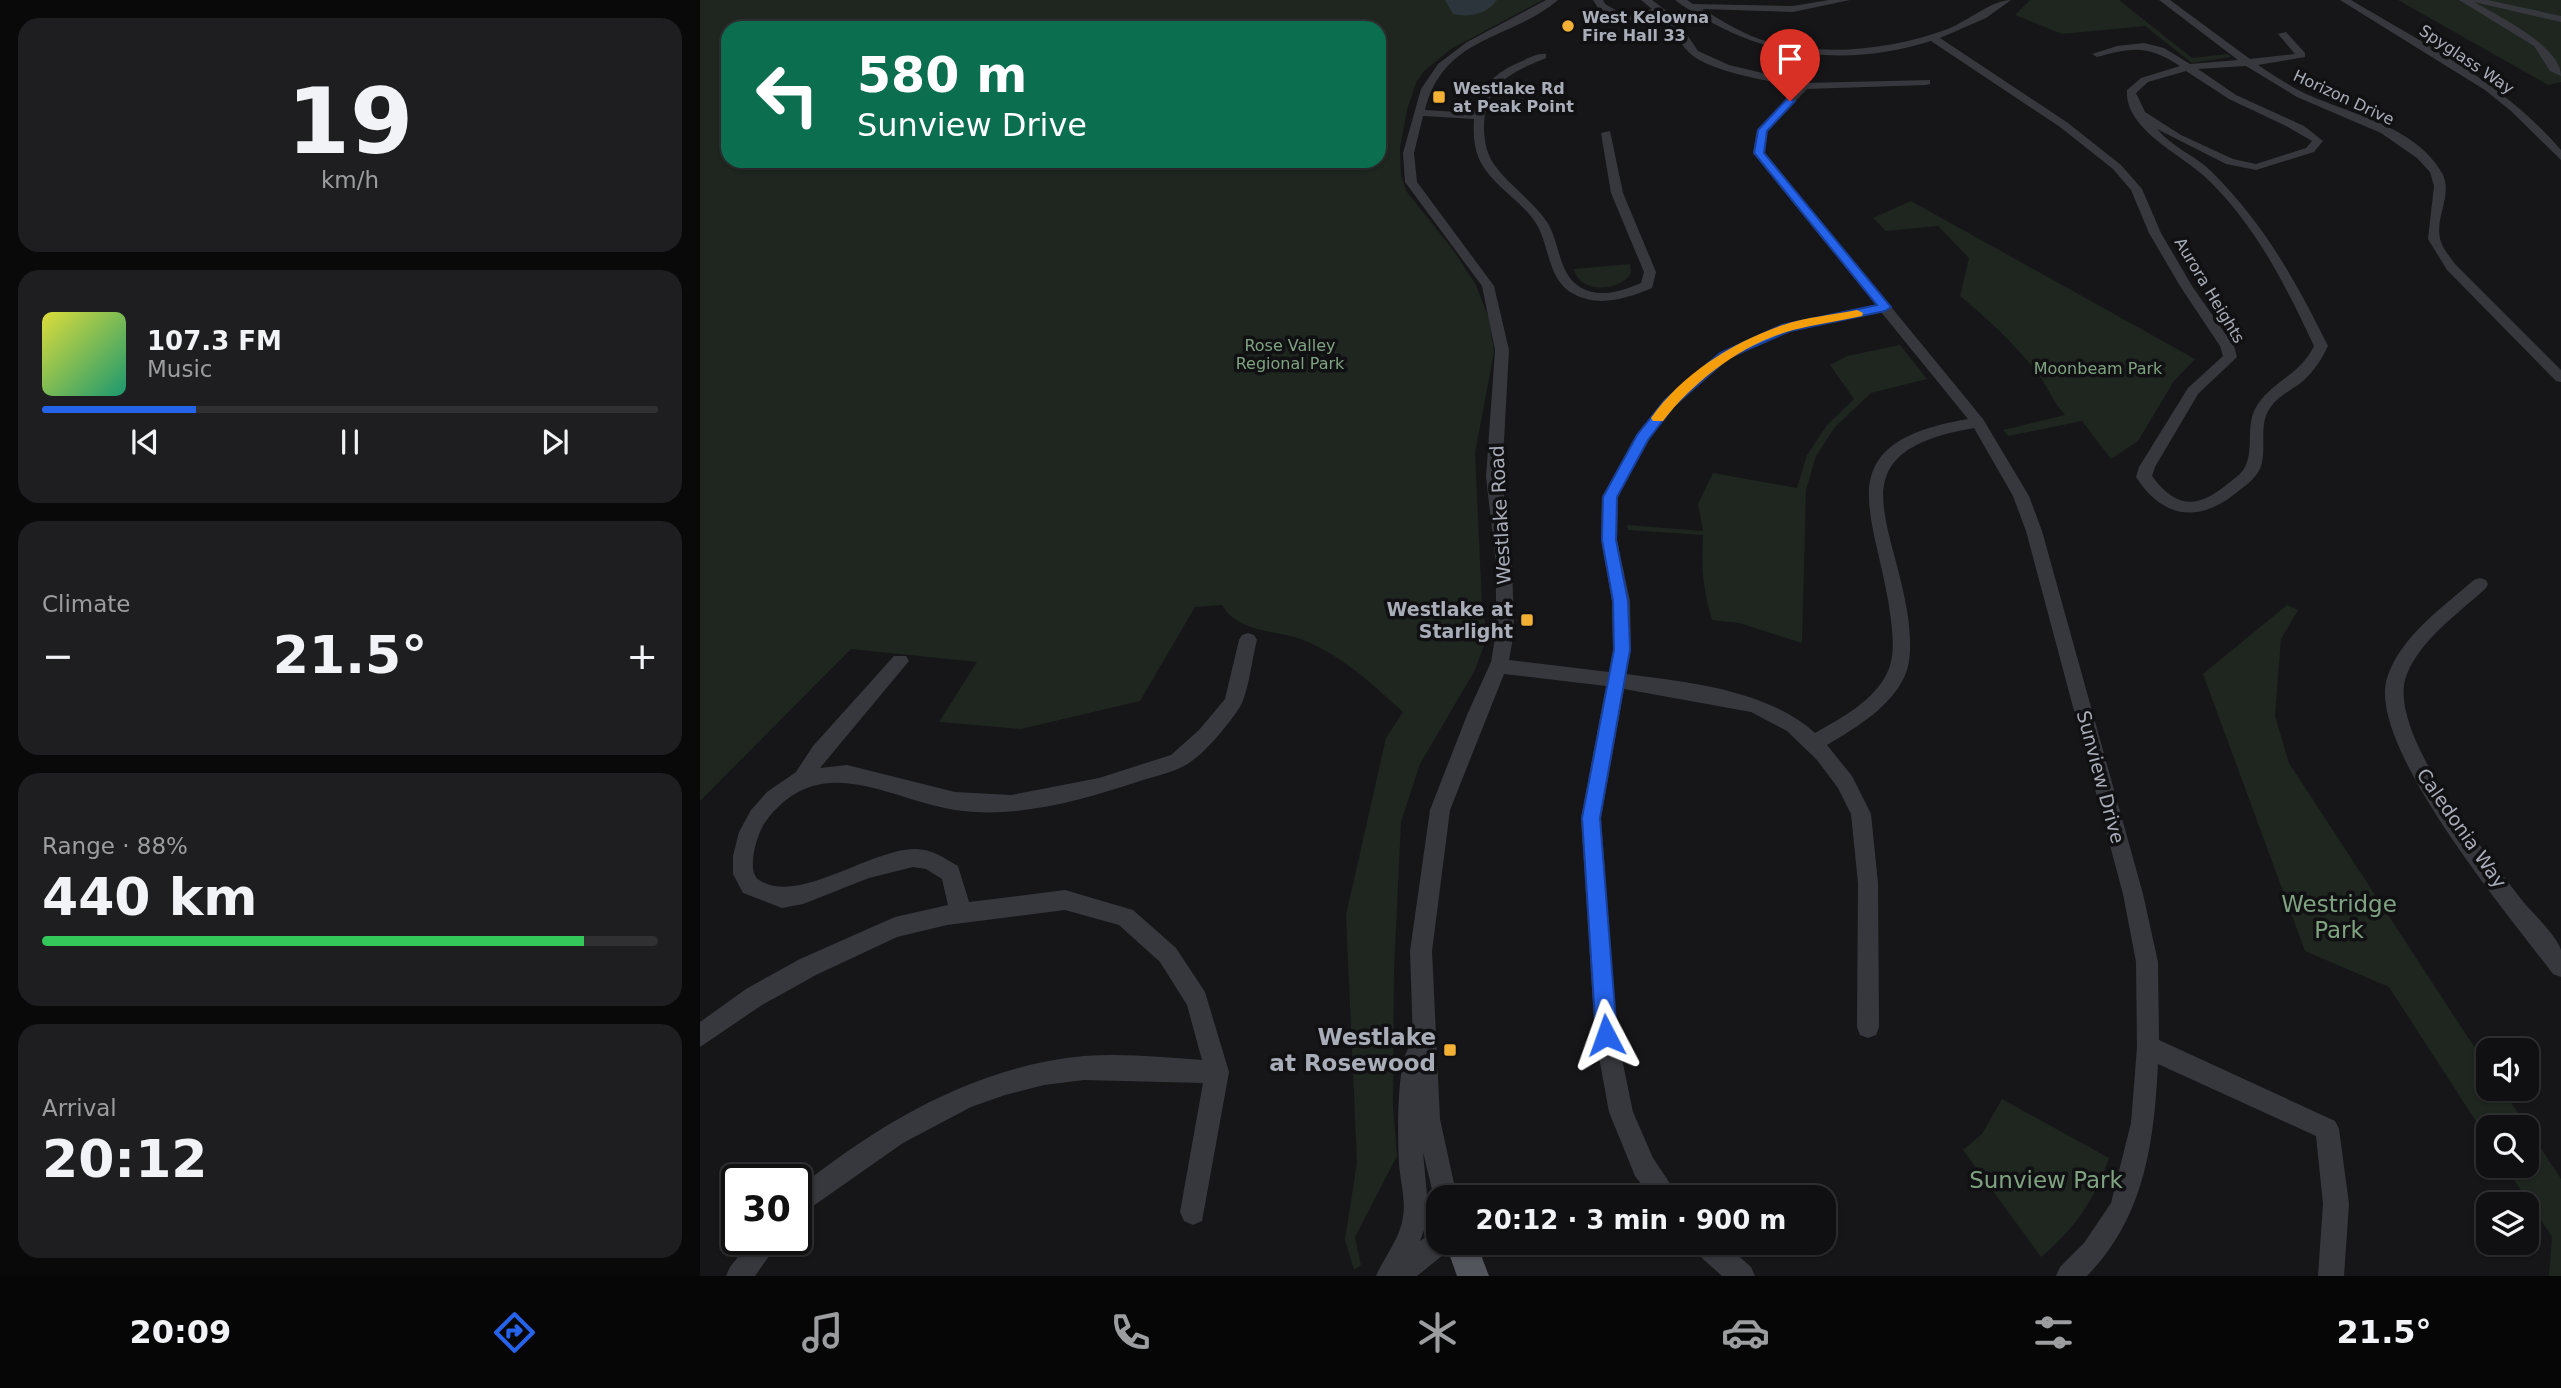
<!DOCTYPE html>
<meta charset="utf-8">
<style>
body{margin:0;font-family:"DejaVu Sans",sans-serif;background:#1e1e20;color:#f1f3f6;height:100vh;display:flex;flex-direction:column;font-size:26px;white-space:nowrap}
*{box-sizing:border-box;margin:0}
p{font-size:23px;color:#9c9d9f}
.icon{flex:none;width:38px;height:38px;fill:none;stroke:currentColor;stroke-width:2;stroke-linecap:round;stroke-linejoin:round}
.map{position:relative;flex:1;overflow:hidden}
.details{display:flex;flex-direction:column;gap:18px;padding:18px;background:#09090a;width:700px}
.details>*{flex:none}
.top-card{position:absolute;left:21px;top:21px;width:665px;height:147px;border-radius:21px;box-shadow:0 2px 5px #0004,0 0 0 2px #303032;background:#0b6e4f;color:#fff;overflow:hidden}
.buttons{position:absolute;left:1776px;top:1038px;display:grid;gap:14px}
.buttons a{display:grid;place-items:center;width:63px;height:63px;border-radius:14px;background:#101012;box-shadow:0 2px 5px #0004,0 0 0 2px #303032;font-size:35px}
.speed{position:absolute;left:21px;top:1164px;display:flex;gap:14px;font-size:35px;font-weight:700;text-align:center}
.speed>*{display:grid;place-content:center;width:91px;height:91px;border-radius:50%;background:#101012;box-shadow:0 2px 5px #0004,0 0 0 2px #303032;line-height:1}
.speed .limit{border:4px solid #111;border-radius:10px;background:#fff;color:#111}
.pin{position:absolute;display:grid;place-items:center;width:60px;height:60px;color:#fff;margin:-72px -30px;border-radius:50% 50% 50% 0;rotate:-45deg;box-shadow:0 0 7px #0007}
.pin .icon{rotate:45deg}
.me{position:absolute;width:77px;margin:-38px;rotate:356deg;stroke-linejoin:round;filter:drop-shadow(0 0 5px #0008)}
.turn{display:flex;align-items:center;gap:24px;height:147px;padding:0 21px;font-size:32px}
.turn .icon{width:91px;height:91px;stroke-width:2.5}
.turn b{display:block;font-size:49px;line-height:60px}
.big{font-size:52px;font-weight:700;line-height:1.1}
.details .card{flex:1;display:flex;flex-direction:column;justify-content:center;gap:10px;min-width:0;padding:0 24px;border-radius:21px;background:#1e1e20}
.details .dial{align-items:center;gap:0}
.dial b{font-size:91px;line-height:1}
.song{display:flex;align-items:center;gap:21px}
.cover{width:84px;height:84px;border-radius:10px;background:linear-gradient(135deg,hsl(60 70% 55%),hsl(160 70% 35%))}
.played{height:7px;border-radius:4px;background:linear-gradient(90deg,#2563eb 25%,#303032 25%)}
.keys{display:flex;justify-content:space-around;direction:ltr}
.heat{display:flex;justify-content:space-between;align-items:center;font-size:38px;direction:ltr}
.charge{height:10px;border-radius:5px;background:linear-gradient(90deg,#34c759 88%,#303032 0)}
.trip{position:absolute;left:726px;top:1185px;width:410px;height:70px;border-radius:21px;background:#101012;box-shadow:0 2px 5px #0004,0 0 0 2px #303032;font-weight:700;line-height:70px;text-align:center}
.menu{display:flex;height:112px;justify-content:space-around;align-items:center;background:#060607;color:#9c9d9f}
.menu .icon{width:49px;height:49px}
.menu .on{color:#2563eb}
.menu b{font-size:32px;color:#f1f3f6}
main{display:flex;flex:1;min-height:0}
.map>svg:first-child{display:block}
</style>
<main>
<section class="details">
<div class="card dial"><b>19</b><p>km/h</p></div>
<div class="card">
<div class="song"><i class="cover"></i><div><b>107.3 FM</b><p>Music</p></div></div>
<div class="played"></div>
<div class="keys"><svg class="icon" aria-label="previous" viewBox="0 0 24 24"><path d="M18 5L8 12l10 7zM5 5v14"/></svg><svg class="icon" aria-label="pause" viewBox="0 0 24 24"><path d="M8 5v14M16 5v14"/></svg><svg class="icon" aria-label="next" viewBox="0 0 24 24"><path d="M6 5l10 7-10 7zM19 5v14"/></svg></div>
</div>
<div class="card"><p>Climate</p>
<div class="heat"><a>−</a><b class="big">21.5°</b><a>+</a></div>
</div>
<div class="card"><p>Range · 88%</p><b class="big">440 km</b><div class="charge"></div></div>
<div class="card"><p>Arrival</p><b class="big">20:12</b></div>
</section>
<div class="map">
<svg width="1861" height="1276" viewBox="0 0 1861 1276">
<rect width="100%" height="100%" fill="#161618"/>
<path fill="#1e261f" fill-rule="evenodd" d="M 0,0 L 843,0 L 751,49 L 724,71 L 716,83 L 707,110 L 700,148 L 701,176 L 707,192 L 754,251 L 776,285 L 789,319 L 794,352 L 775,453 L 782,603 L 787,637 L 775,670 L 720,764 L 701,822 L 694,969 L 693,1107 L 697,1156 L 655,1237 L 661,1265 L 654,1270 L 645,1240 L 657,1162 L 646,915 L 686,738 L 703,712 C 672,684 643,656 603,640 C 576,629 539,634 522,605 L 495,607 L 440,701 L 321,729 L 239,722 L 277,662 L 151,649 L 0,801 ZM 28,28 L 679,28 L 679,161 L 28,161 Z
M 1330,0 L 1419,0 L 1492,58 L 1528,54 L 1531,57 L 1492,63 L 1445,26 L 1362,34 L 1315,15 Z
M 1698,0 L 1861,0 L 1861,82 L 1848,85 Z
M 1211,201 L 1495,359 L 1474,381 L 1438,441 L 1411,459 L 1382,421 L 1308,436 L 1303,430 L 1365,415 C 1353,402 1348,387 1338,374 C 1316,345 1288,319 1260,296 L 1269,258 L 1238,226 L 1186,231 L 1173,218 Z
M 930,264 L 931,273 C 920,292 879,294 874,269 Z
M 1200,345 L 1227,379 L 1171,393 L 1135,427 L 1116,456 L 1106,490 L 1102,643 L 1039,623 L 1012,620 C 1003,590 1001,566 1003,535 L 928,530 L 927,525 L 1003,531 L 998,504 L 1013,473 L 1097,488 L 1107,455 L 1127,425 L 1154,399 L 1130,365 L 1147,356 Z
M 1587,605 L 1598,610 L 1581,639 L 1575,716 L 1589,763 L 1788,1068 L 1788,1088 L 1802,1089 L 1827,1127 L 1788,1127 L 1788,1140 L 1689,987 L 1605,951 L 1503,674 Z
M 1302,1099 L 1409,1158 C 1395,1199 1374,1230 1341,1257 L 1263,1150 L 1282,1134 Z
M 1827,1127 L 1861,1179 L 1861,1276 L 1849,1276 L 1852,1237 L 1805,1166 L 1827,1166 Z"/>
<path fill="#2c353c" d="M 745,0 L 797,0 C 787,14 770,18 753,14 Z"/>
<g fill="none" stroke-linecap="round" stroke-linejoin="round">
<path fill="#37383d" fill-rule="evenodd" d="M 846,0 L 858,0 C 810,41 744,35 725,110 L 774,113 C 781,86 796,72 820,62 C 829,58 837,53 846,54 L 846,58 C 810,73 785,83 784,127 C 784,141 787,156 796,167 C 811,187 833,201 847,222 C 860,242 858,274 880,287 C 899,299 922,291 941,283 L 944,272 L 911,193 L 901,133 L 910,131 L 923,193 L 956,272 L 952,288 C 928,298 899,308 874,294 C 848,281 850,248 837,225 C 822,200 793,187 780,161 C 774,148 773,133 774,119 L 723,116 L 714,153 L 717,182 L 794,286 L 809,350 L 802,477 L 812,564 L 814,632 L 809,660 L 909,672 L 913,650 L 912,601 L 901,540 L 902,497 L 937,435 L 965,400 L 1019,353 L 1082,325 L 1176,305 L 1053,153 L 1057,130 L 1097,87 C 1070,81 1012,72 992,55 C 978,44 974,25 957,13 L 925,22 L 898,8 L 893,0 L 903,0 L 905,4 L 926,16 L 952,9 L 941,0 L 952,0 L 976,18 L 998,51 L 1029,65 L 1104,83 L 1230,80 L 1230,84 L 1226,85 L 1107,89 L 1067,131 L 1065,153 L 1283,419 L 1329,496 L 1342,531 L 1443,894 L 1458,962 L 1459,1040 L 1635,1121 L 1639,1129 L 1649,1204 L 1644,1276 L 1618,1276 L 1623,1204 L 1616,1136 L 1458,1064 C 1454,1142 1445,1217 1387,1276 L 1356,1276 L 1360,1267 L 1384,1243 L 1411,1203 L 1431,1123 L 1437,1047 L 1436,962 L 1423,894 L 1326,531 L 1313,496 L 1274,428 C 1134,452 1194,519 1208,617 C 1210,634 1212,653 1207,670 C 1195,705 1157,727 1127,745 L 1152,776 L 1171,814 L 1178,883 L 1179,1027 L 1176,1035 L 1168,1038 L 1160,1035 L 1157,1027 L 1158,883 L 1151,814 L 1138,788 L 1117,760 L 1087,731 L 1051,712 L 924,689 L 901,818 L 917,1035 L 933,1112 L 953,1158 L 979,1197 L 951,1197 L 935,1176 L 909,1112 L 895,1035 L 881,818 L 906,686 L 804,674 L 750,810 L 732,951 L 740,1119 L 757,1197 L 738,1197 L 738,1207 L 736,1206 L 723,1152 L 729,1217 L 720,1241 L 738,1229 L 738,1242 L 752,1242 L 748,1251 L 717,1276 L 676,1276 C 684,1257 700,1239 703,1217 C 706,1201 700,1180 699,1163 C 698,1140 695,1056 713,1042 L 710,951 L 730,810 L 767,715 L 791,662 L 796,632 L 796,564 L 786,477 L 795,350 L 782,286 L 705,182 L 703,153 L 721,89 L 738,64 L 767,42 ZM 1181,312 L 1268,419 C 1119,444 1179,517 1191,620 C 1193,637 1195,657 1187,673 C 1175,700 1140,719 1115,733 C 1067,690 989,682 926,674 L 931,650 L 930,601 L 917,540 L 918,497 L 948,440 L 975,406 L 1029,359 L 1091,331 Z
M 975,0 L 987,0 L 993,4 L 1093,6 L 1129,0 L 1150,0 L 1093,12 L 1002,9 C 1023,21 1045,36 1069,42 C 1128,57 1193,49 1248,29 C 1268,21 1292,0 1311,0 L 1286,18 L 1240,38 L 1368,123 L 1421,165 L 1442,189 L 1461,233 L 1492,286 L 1534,346 L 1537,357 L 1498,394 L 1455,467 L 1452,476 C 1476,508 1496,509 1525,486 C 1532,480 1541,475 1545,467 C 1555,447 1544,424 1558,404 C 1574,380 1600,375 1614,346 C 1585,284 1554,222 1503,175 C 1480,154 1424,128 1427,90 L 1441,78 L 1480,66 C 1448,45 1433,47 1397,57 L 1392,54 L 1417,46 L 1444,43 L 1464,48 L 1490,64 L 1538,60 L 1459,0 L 1470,0 L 1550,59 L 1595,54 L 1578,34 L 1586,32 L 1605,53 L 1605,57 L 1558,65 C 1573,75 1588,85 1604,93 C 1649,114 1716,126 1742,173 C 1754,195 1733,219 1741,242 C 1744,250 1750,257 1755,264 L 1861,370 L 1861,382 L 1856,381 L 1747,270 L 1728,239 L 1734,186 L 1730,172 L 1717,158 L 1681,133 L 1597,97 L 1546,66 L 1498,69 L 1536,95 L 1604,126 L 1623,141 L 1614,152 L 1556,170 L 1526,164 L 1457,129 C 1473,148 1496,156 1512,172 C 1565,225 1595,280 1628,346 C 1622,359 1614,371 1603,381 C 1592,390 1578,396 1570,408 C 1558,425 1567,447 1561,466 C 1557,478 1545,486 1536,493 C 1499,523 1463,519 1436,477 L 1439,467 L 1488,388 L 1523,356 L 1520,346 L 1480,286 L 1449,233 L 1431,190 L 1413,169 L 1360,127 L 1231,41 C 1155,65 1077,60 1007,20 C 997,14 985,8 975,0 ZM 1486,71 L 1529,99 L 1586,126 L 1612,141 L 1606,148 L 1556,164 L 1533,159 L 1481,135 L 1445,112 L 1436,93 L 1448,82 Z
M 1640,0 L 1651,0 C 1726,45 1804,83 1861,150 L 1861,160 L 1811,111 L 1785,90 Z
M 1759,0 L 1788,0 L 1861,16 L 1861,22 L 1774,2 C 1798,16 1861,46 1861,76 L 1850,71 L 1834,46 Z
M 1780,578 L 1786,580 L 1788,584 L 1786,588 C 1759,613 1721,639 1707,674 C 1683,730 1791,859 1825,904 C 1834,914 1858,938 1861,950 C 1861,958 1861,969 1861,977 L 1853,974 C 1811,918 1666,746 1687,678 C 1700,637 1743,607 1774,580 Z
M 548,633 L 554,635 L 557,640 C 552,658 549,691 540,707 C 528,725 502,758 482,767 C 468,774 451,777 437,782 C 379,801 316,819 255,810 C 186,799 121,749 66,821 C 58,831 45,870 59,880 C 97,906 170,849 215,849 C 232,849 244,858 258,866 L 269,902 L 365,890 L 433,910 L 476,948 L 505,992 L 529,1072 L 502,1221 L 493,1225 L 484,1221 L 480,1212 L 503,1083 L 384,1080 L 344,1085 L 305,1095 L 271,1107 L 203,1143 L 96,1218 L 96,1190 C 179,1123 276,1066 384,1056 C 423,1053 463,1057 502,1060 L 487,1005 L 460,962 L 419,925 L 365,910 L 247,925 L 197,937 L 116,975 L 62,1005 L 0,1047 L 0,1022 L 46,989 L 100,959 L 195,917 L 248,905 L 242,879 L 226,869 L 213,867 L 169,878 L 103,904 L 82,908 L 43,893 L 33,874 L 33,856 L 39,832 L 51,810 L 67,792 L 96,772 L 113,746 L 194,656 L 206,656 L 209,661 L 120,768 L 147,765 L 255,792 L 311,795 L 399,778 L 471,755 L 499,730 L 525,699 L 539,640 L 542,635 Z
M 52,1239 L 81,1239 L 55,1276 L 26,1276 L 30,1267 Z
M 990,1242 L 1023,1242 L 1051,1267 L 1055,1276 L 1022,1276 L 994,1251 Z"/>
<path fill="#53555c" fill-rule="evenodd" d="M 745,1242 L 776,1242 L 789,1276 L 757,1276 Z"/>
</g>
<path fill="#2563eb" stroke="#184099" stroke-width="2" d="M 1087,99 L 1095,101 L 1067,131 L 1064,153 L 1191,307 L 1185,311 L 1090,331 L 1028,358 L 974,406 L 948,440 L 917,497 L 916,540 L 928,601 L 930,650 L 900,818 L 917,1035 L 914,1042 L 906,1045 L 899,1042 L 896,1035 L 882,818 L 914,650 L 913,601 L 902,540 L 903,497 L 937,435 L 965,400 L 1020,353 L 1082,325 L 1177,305 L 1054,153 L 1058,130 Z"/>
<path fill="#f59e0b" d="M 1157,310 L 1163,313 L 1162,316 C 1139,321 1116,324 1093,330 C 1042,344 995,380 963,421 L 953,421 L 951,418 C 982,374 1033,342 1083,325 C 1106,317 1133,315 1157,310 Z"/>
<g fill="#f2b134" stroke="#111113" stroke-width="2.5">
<circle cx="868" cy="26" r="7"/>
<rect x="732" y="90" width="14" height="14" rx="3.5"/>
<rect x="820" y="613" width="14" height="14" rx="3.5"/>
<rect x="743" y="1043" width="14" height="14" rx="3.5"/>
</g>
<g text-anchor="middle" stroke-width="7" stroke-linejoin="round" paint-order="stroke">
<g font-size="16" font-weight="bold" fill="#a8adb8" stroke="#111113" text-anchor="start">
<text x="882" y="23">West Kelowna<tspan x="882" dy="18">Fire Hall 33</tspan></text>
<text x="753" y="94">Westlake Rd<tspan x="753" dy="18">at Peak Point</tspan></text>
</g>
<g font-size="16" fill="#a8adb8" stroke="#111113">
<text transform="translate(1767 59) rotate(34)" y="6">Spyglass Way</text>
<text transform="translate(1644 97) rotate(25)" y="6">Horizon Drive</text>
<text transform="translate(1510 290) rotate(59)" y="6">Aurora Heights</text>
</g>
<g font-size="16" fill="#7fa381" stroke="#111113">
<text x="590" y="351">Rose Valley<tspan x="590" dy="18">Regional Park</tspan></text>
<text x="1398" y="374">Moonbeam Park</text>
</g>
<g font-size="19" fill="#a8adb8" stroke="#111113">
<text transform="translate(800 515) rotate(-93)" y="7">Westlake Road</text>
<text transform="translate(1401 777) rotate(75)" y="7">Sunview Drive</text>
<text transform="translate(1762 828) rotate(55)" y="7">Caledonia Way</text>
</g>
<g font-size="19" font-weight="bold" fill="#a8adb8" stroke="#111113" text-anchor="end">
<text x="813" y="616">Westlake at<tspan x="813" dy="22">Starlight</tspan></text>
</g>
<g font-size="23" fill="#7fa381" stroke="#111113">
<text x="1639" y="912">Westridge<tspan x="1639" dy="26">Park</tspan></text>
<text x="1346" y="1188">Sunview Park</text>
</g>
<g font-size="23" font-weight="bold" fill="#a8adb8" stroke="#111113" text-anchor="end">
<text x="736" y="1045">Westlake<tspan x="736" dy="26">at Rosewood</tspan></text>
</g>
</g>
</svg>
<div class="buttons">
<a><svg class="icon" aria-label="sound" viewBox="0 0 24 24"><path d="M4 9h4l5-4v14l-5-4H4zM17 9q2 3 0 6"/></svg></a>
<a><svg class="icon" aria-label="search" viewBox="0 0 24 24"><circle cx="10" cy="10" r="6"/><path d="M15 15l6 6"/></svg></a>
<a><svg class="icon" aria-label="layers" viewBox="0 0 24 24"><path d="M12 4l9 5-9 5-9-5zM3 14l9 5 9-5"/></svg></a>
</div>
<div class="speed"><div class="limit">30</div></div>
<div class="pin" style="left:1090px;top:101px;background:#d93025"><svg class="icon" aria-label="arrive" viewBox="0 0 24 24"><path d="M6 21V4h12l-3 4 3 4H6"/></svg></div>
<svg class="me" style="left:906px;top:1035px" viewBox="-20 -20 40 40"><path d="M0-17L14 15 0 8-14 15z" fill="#2563eb" stroke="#fff" stroke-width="4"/></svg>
<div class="trip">20:12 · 3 min · 900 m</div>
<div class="top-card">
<div class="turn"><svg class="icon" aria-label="left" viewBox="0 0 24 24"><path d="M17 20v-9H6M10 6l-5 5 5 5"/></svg><div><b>580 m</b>Sunview Drive</div></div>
</div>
</div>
</main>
<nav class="menu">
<b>20:09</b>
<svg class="icon on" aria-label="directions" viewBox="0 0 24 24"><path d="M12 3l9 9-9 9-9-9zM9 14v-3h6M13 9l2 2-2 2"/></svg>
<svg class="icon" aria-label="music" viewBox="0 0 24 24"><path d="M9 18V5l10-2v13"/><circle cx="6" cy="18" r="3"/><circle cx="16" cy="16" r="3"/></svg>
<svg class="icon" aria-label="phone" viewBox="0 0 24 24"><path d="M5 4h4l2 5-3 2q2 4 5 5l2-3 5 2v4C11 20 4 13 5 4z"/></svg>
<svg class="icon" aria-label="climate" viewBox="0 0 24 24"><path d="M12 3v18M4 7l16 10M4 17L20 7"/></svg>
<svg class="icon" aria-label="car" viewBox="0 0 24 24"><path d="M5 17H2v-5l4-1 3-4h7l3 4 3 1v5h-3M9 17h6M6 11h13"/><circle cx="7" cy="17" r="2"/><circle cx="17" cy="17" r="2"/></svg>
<svg class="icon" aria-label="filters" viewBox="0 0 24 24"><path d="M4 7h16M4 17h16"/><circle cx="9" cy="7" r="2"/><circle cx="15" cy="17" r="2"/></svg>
<b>21.5°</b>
</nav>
